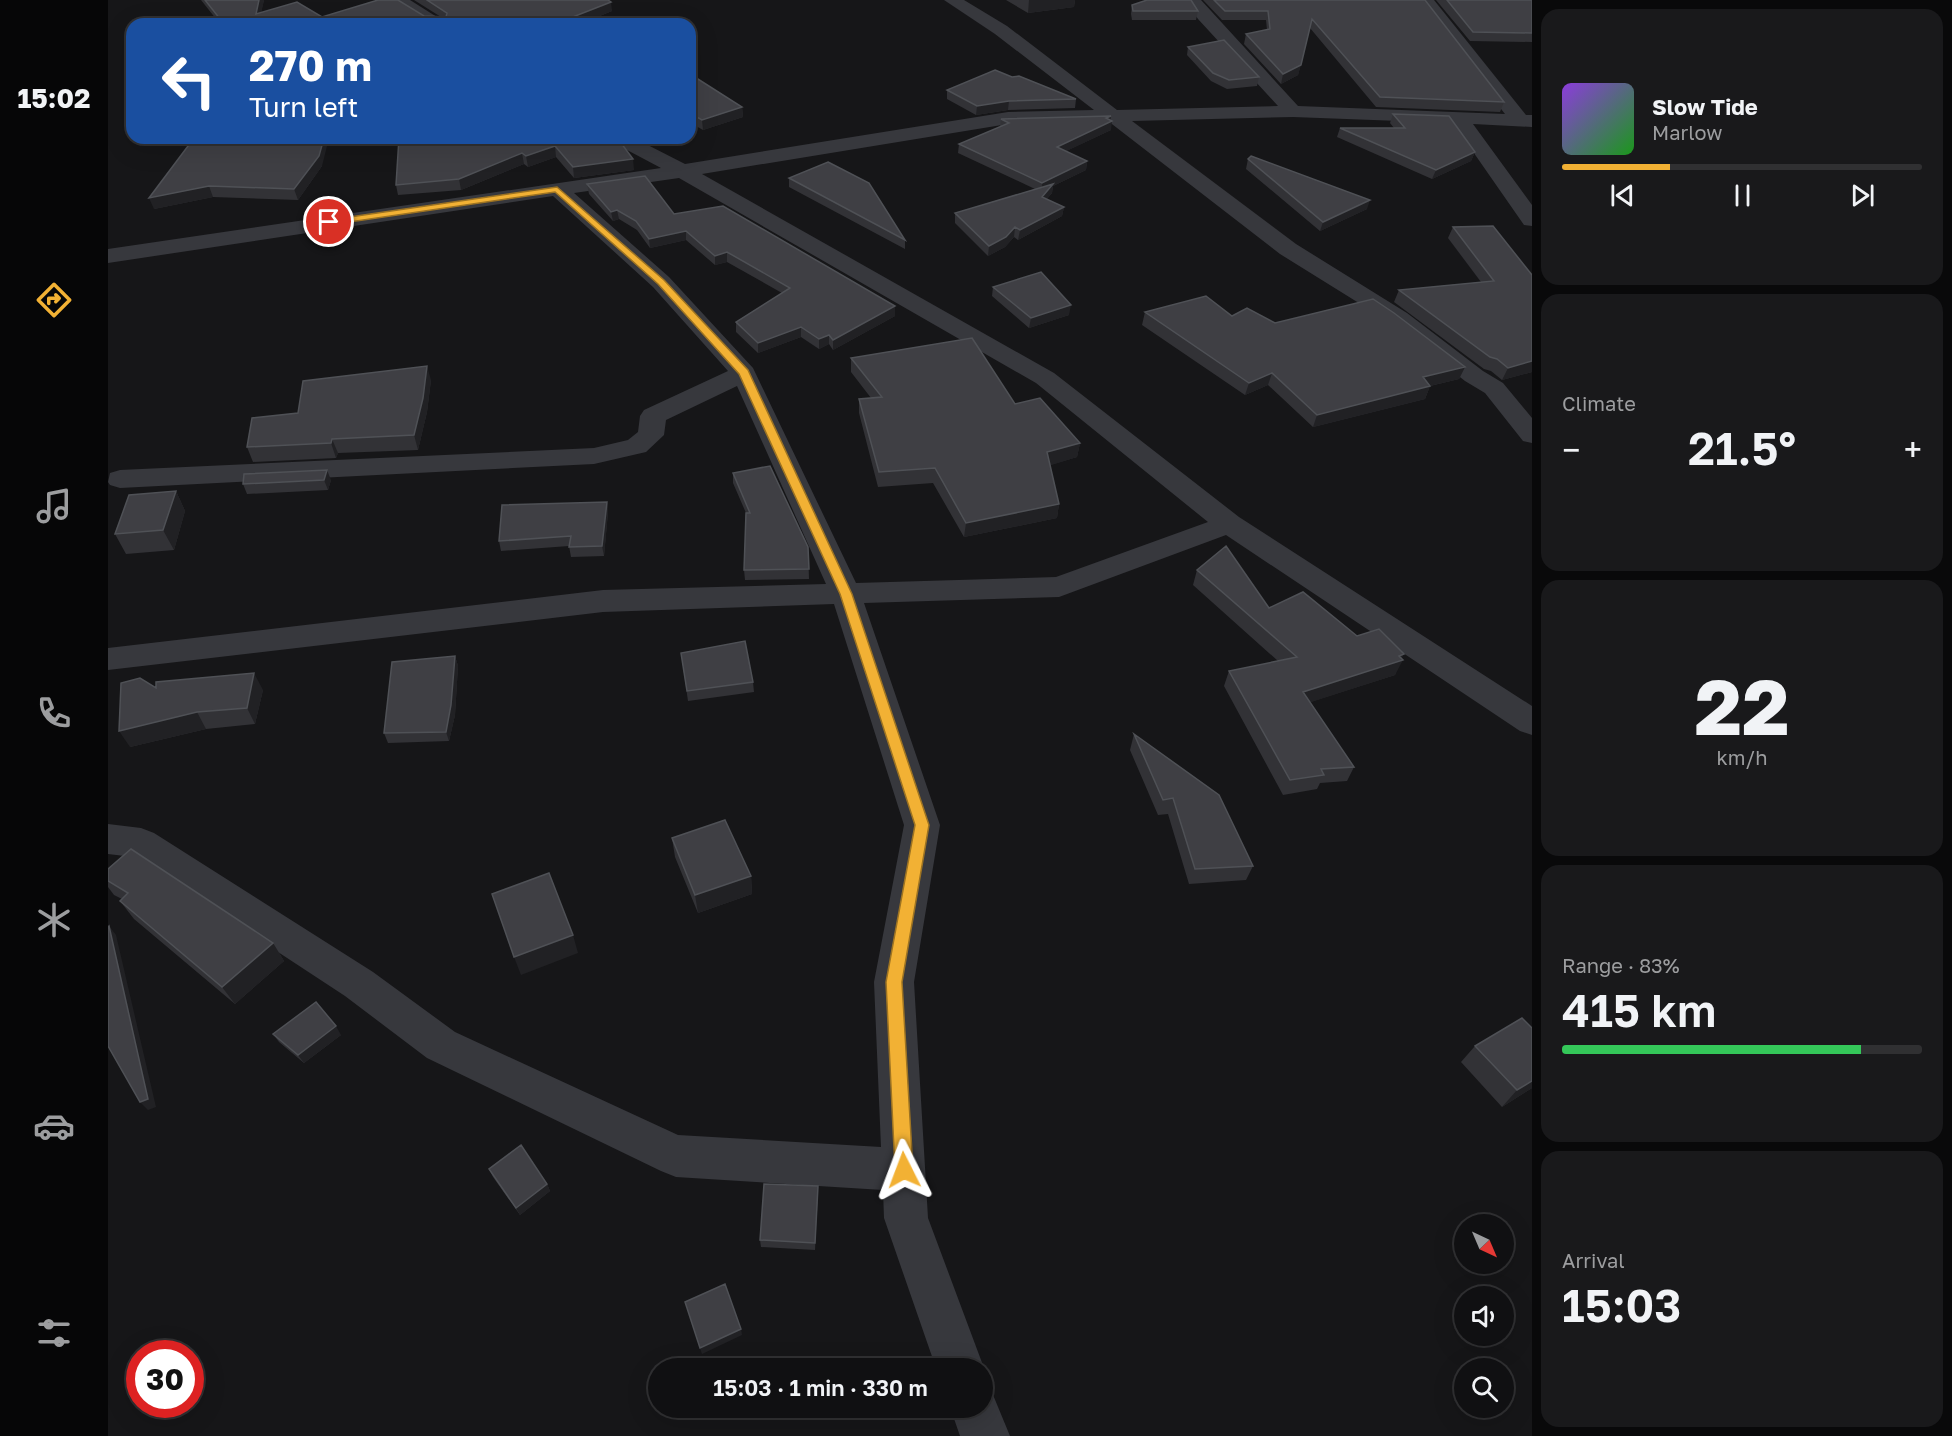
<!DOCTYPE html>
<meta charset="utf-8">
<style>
body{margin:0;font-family:"Golos Text",sans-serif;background:#19191b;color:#f1f3f6;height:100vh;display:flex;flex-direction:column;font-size:22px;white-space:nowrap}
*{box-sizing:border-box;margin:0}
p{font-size:20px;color:#9c9d9f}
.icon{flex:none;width:33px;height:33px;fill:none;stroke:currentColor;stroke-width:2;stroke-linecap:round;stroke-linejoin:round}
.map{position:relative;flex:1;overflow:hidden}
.sheet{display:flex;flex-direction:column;gap:9px;padding:9px;background:#09090a;width:420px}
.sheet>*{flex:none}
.hud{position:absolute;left:18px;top:18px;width:570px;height:126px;border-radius:18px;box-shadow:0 6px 24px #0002,0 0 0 2px #303032;background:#1a4fa0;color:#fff;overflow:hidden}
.needle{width:39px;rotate:136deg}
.tools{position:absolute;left:1346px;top:1214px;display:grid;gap:12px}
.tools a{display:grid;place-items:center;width:60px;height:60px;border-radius:50%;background:#101012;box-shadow:0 6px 24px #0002,0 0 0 2px #303032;font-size:30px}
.speed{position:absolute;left:18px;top:1340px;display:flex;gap:12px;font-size:30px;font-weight:700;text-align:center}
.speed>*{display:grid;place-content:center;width:78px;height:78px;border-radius:50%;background:#101012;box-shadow:0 6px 24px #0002,0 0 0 2px #303032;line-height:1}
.speed .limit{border:9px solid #d22;background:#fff;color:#111}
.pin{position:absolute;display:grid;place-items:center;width:51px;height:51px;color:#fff;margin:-26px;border:3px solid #fff;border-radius:50%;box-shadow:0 2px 6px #0007}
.me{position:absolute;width:66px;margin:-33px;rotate:357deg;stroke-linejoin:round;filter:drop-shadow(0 0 4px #0008)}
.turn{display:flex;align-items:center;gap:21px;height:126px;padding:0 24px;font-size:27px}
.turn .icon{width:78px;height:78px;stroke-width:2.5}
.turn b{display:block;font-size:42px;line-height:51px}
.big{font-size:45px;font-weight:600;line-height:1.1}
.sheet .card{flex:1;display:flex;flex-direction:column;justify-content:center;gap:9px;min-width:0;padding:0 21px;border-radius:18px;background:#19191b}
.sheet .dial{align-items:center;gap:0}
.dial b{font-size:78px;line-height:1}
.song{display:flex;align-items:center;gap:18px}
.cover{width:72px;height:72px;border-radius:9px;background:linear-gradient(135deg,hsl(270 70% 55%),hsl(120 70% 35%))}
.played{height:6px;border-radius:3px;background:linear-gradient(90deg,#f2b134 30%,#303032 30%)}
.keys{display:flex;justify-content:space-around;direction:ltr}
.heat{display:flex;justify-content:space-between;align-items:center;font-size:33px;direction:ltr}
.charge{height:9px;border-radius:4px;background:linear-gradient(90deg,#34c759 83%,#303032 0)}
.trip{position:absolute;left:540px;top:1358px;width:345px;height:60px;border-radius:30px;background:#101012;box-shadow:0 6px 24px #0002,0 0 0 2px #303032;font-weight:600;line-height:60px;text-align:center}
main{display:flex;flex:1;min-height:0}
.menu{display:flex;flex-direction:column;width:108px;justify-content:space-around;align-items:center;background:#060607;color:#9c9d9f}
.menu .icon{width:42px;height:42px}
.menu .current{color:#f2b134}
.menu b{font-size:27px;color:#f1f3f6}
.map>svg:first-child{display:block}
</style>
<main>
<nav class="menu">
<b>15:02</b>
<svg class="icon current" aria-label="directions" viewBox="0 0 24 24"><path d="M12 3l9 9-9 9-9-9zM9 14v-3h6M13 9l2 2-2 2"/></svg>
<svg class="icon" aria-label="music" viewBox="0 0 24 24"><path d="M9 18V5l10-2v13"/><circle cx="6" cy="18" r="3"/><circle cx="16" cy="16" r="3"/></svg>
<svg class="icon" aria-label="phone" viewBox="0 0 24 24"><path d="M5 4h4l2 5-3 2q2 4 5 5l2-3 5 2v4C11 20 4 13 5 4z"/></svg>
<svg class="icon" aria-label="climate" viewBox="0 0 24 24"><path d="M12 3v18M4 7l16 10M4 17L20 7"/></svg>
<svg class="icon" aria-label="car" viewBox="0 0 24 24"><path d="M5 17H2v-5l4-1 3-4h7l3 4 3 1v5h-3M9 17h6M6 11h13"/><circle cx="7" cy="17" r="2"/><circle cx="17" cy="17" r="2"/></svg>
<svg class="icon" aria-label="filters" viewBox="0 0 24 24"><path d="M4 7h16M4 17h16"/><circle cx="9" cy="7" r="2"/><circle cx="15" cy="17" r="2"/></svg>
</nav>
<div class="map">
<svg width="1424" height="1436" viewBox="0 0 1424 1436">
<rect width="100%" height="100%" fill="#161618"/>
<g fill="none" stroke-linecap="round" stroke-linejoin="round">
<path fill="#37383d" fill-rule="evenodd" d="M 282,0 L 302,0 L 340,24 L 319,24 Z
M 836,0 L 856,0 L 899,26 L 1009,110 L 1170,106 L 1090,19 L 1077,0 L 1093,0 L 1190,106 L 1397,114 L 1309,0 L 1326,0 L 1418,115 L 1424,115 L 1424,127 L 1365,124 L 1424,205 L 1424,226 L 1416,225 L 1345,123 L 1185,117 L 1024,121 L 1188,244 L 1299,313 L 1375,371 L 1395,383 L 1424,418 L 1424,443 L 1415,441 L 1377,393 L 1357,381 L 1283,323 L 1172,254 L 1000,121 L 900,124 L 594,174 L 946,373 L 1131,517 L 1424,706 L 1424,735 L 1412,731 L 1118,535 L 951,597 L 756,603 L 832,825 L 806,982 L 820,1218 L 876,1368 L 874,1372 L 874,1368 L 828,1368 L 776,1218 L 775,1190 L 568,1177 L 553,1171 L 319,1058 L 237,996 L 25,857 L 0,854 L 0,824 L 33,828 L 46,833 L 265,972 L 347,1032 L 570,1135 L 773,1147 L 766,982 L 796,825 L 726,604 L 495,612 L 0,670 L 0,648 L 495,590 L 718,584 L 629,386 L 558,420 L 556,435 L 538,452 L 486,464 L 12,488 L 2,485 L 0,482 L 2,473 L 12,470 L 486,448 L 520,440 L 530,432 L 532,416 L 536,410 L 620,371 L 545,287 L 445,196 L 0,263 L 0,249 L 553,168 L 504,142 L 501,138 L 526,138 L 577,164 L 900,112 L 986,110 L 887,34 ZM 571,178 L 928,383 L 1100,522 L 948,577 L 748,583 L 645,368 L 561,277 L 466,193 Z
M 874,1386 L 883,1390 L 902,1436 L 852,1436 L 842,1407 L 874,1407 Z"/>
</g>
<path fill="#323236" d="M 93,0 L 156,0 L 153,12 L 214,17 L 333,17 L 306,0 L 500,0 L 504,11 L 472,24 L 112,24 Z
M 898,0 L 967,0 L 966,7 L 920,13 Z
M 1095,0 L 1317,0 L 1396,102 L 1392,112 L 1268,107 L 1202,28 L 1190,75 L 1173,84 L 1136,44 L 1138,34 L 1159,30 L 1158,20 L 1114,20 Z
M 1328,0 L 1424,0 L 1424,42 L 1362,41 Z
M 1024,5 L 1090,11 L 1088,20 L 1024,20 L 1023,14 Z
M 1080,47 L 1151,77 L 1149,86 L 1119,89 L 1103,81 L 1079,55 Z
M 582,74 L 634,107 L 635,117 L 595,130 L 588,126 Z
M 904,77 L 968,99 L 967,108 L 900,110 L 868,115 L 839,99 L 839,90 Z
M 1285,114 L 1367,152 L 1363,161 L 1324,179 L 1229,137 L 1232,128 L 1286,128 L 1282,123 Z
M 1003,116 L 1003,130 L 958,151 L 979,161 L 978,170 L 945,186 L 944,193 L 939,199 L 956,207 L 954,216 L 910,240 L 906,237 L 897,247 L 880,256 L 847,223 L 847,213 L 927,189 L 850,153 L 851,144 L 892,127 L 893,119 Z
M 86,138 L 214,166 L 190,200 L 105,197 L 46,209 Z
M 291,138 L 518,150 L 526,170 L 466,178 L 448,157 L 420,167 L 416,164 L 353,190 L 290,195 L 288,185 Z
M 531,138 L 556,138 L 541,143 Z
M 1140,159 L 1259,209 L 1212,231 L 1138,169 Z
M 681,178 L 797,240 L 797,249 L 681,187 Z
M 479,184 L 566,214 L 787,306 L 787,316 L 725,350 L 721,344 L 711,349 L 693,337 L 650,353 L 628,332 L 628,322 L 674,293 L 619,262 L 607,265 L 578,240 L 542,248 L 529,230 L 511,219 L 505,221 L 481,194 Z
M 1345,227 L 1424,275 L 1424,372 L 1394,380 L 1383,371 L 1376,369 L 1286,302 L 1291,290 L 1373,282 L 1340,238 Z
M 885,287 L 961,315 L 921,328 L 884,296 Z
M 1037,312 L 1124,316 L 1167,323 L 1357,367 L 1351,379 L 1322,386 L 1317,399 L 1205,427 L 1160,385 L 1137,395 L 1034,325 Z
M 743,358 L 907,404 L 972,443 L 969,457 L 942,465 L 951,504 L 949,518 L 856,537 L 825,483 L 770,487 L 751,413 L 751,399 L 763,398 L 743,372 Z
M 323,380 L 319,412 L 310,450 L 230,453 L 228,458 L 145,462 L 139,447 L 190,413 Z
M 625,473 L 700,547 L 701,579 L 637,580 L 636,570 L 638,513 L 625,483 Z
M 223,480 L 220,490 L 139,494 L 135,484 Z
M 68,491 L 77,511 L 66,550 L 18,554 L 7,534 Z
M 499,502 L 500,512 L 496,556 L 463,557 L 461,546 L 393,551 L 391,541 Z
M 1089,570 L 1161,608 L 1249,636 L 1293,659 L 1287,675 L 1202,702 L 1246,767 L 1239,781 L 1212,783 L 1209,789 L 1175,795 L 1116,686 L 1121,671 L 1170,661 L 1085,585 Z
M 573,653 L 645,682 L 646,692 L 580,701 Z
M 347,656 L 350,666 L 347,715 L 341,741 L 280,743 L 276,733 Z
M 48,688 L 155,690 L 147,724 L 98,729 L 22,747 Z
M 1026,734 L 1145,866 L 1138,880 L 1081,884 L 1060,814 L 1050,815 L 1022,750 Z
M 564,838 L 643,876 L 644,894 L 590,913 L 567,857 Z
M 0,869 L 165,943 L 176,961 L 127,1004 L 26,919 L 12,901 L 14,899 L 6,895 L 0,887 Z
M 1424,1028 L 1424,1088 L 1394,1107 L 1353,1062 L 1367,1046 Z
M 165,1034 L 233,1035 L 196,1063 L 171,1042 Z
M 381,1169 L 439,1184 L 442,1191 L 412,1215 L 385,1177 Z
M 710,1193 L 707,1250 L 653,1247 L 652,1240 Z"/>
<path fill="#212124" d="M 151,0 L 156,0 L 151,23 L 148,14 Z
M 921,0 L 967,0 L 966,7 L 920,13 Z
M 503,2 L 504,11 L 472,24 L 447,24 Z
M 1193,65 L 1190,75 L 1173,84 L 1175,74 Z
M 901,101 L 900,110 L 868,115 L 869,106 Z
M 634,107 L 635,117 L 595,130 L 594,120 Z
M 587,116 L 588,126 L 582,128 L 582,118 Z
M 1003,116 L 1002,122 L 1004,121 L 1003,130 L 948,156 L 949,147 Z
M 216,138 L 221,138 L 214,166 L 190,200 L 186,189 Z
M 541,138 L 556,138 L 541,143 Z
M 447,146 L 448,157 L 420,167 L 418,156 Z
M 1367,152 L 1363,161 L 1324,179 L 1328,170 Z
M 414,153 L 416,164 L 353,190 L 351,179 Z
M 525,159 L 526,170 L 466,178 L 465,167 Z
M 979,161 L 978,170 L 945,186 L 944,193 L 933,206 L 934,183 Z
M 101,186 L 105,197 L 46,209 L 41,198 Z
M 1262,200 L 1259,209 L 1212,231 L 1215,222 Z
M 956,207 L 954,216 L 910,240 L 912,230 Z
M 509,210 L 511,219 L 505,221 L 503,212 Z
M 907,227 L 906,237 L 897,247 L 880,256 L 881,246 Z
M 578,231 L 578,240 L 542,248 L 541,239 Z
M 619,252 L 619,262 L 607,265 L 607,256 Z
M 963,305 L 961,315 L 921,328 L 923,318 Z
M 787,306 L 787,316 L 725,350 L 725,340 Z
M 693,327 L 693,337 L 650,353 L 650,343 Z
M 721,335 L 721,344 L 711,349 L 711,339 Z
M 1424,361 L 1424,372 L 1394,380 L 1400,368 Z
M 319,366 L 323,380 L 319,412 L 310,450 L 306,435 Z
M 1357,367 L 1351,379 L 1309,389 L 1315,377 Z
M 1164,373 L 1160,385 L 1137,395 L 1141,383 Z
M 1322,386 L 1317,399 L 1205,427 L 1209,415 Z
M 224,439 L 230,453 L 228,458 L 223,443 Z
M 972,443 L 969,457 L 937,467 L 939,452 Z
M 219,470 L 223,480 L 220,490 L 216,480 Z
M 68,491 L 77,511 L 66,550 L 55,530 Z
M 499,502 L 500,512 L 496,556 L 494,546 Z
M 951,504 L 949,518 L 856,537 L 858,523 Z
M 1296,654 L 1292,661 L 1295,660 L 1287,675 L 1188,707 L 1195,692 Z
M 347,656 L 350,666 L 347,715 L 341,741 L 338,732 Z
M 146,673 L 155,690 L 147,724 L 139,708 Z
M 89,712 L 98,729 L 22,747 L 11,731 Z
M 643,876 L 644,894 L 590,913 L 587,895 Z
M 1,926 L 8,935 L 48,1107 L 40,1110 L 32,1102 Z
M 465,935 L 470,953 L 413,975 L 406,957 Z
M 165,943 L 176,961 L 127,1004 L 114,987 Z
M 228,1026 L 233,1035 L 196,1063 L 190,1055 Z
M 1424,1081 L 1424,1088 L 1394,1107 L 1409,1090 Z
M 439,1184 L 442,1191 L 412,1215 L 408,1208 Z
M 633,1329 L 634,1335 L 594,1354 L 592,1348 Z"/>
<path fill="#3f3f44" stroke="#4f5156" stroke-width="1.5" d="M 97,0 L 151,0 L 148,14 L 189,2 L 214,17 L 270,0 L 290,0 L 316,16 L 338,17 L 339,13 L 319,0 L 500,0 L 503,2 L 447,24 L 116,24 Z
M 1039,0 L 1083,0 L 1090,11 L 1025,11 L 1024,5 Z
M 1106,0 L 1317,0 L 1396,102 L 1272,97 L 1204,19 L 1193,65 L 1175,74 L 1138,34 L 1162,29 L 1160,11 L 1117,11 Z
M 1339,0 L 1424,0 L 1424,33 L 1365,32 Z
M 1116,40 L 1151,77 L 1121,80 L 1105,73 L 1080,47 Z
M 887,70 L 904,77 L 911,76 L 968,99 L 901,101 L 869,106 L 839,90 Z
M 582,74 L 634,107 L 594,120 L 587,116 L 582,118 Z
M 1285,114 L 1341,116 L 1367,152 L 1328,170 L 1232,128 L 1297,128 Z
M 1003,116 L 998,118 L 1004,121 L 949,147 L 979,161 L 934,183 L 851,144 L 901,123 L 893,119 Z
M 86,138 L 216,138 L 211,156 L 186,189 L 101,186 L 41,198 Z
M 291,138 L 510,138 L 517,142 L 513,143 L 525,159 L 465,167 L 447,146 L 418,156 L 414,153 L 351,179 L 288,185 Z
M 1143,156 L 1262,200 L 1215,222 L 1140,159 Z
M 720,162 L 761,183 L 797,240 L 681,178 Z
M 537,176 L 566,214 L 615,206 L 787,306 L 725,340 L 721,335 L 711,339 L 693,327 L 650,343 L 628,322 L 682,288 L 619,252 L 607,256 L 578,231 L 541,239 L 528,221 L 509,210 L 503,212 L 479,184 Z
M 945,184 L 934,197 L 956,207 L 912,230 L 907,227 L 898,237 L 881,246 L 847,213 Z
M 1385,226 L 1424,275 L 1424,361 L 1400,368 L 1389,359 L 1382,357 L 1291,290 L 1386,281 L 1345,227 Z
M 933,272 L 963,305 L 923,318 L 885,287 Z
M 1098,296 L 1124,316 L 1139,308 L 1167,323 L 1265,299 L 1286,313 L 1357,367 L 1315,377 L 1322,386 L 1209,415 L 1164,373 L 1141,383 L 1037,312 Z
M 864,338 L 907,404 L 932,398 L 972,443 L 939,452 L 951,504 L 858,523 L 827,468 L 771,472 L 751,399 L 774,397 L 743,358 Z
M 319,366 L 315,398 L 306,435 L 224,439 L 223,443 L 139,447 L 144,418 L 190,413 L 195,381 Z
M 662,466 L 700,547 L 701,569 L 636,570 L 638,513 L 642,513 L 625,473 Z
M 219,470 L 216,480 L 135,484 L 136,474 Z
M 68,491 L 55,530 L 7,534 L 21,495 Z
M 499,502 L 494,546 L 461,547 L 463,536 L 391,541 L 394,505 Z
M 1118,546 L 1161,608 L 1195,592 L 1249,636 L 1271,629 L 1296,654 L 1291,656 L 1295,660 L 1195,692 L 1246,767 L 1213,769 L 1216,775 L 1182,780 L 1121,671 L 1189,657 L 1089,570 Z
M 637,641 L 645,682 L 579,691 L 573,653 Z
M 347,656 L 343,705 L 338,732 L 276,733 L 284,662 Z
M 146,673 L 139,708 L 89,712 L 11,731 L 13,683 L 32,678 L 48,688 L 48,682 Z
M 1026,734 L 1111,795 L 1145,866 L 1087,869 L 1065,798 L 1055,800 Z
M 617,820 L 643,876 L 587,895 L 564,838 Z
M 23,849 L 165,943 L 114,987 L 12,901 L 20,893 L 0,881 L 0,869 Z
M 441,873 L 465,935 L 406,957 L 384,894 Z
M 1,926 L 40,1099 L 32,1102 L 0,1046 L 0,927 Z
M 208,1002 L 228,1026 L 190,1055 L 165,1034 Z
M 1414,1018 L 1424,1028 L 1424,1081 L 1409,1090 L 1367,1046 Z
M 413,1145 L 439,1184 L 408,1208 L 381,1169 Z
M 656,1184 L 710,1186 L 707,1243 L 652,1240 Z
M 617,1284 L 633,1329 L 592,1348 L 577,1302 Z"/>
<path fill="#f2b134" stroke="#9d7322" stroke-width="1.5" d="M 449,187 L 556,280 L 640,370 L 744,594 L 821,825 L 794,982 L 805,1170 L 802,1177 L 796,1179 L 790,1177 L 787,1170 L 778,982 L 807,825 L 732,594 L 631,374 L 550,284 L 447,192 L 221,225 L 216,222 L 221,220 Z"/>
</svg>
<div class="tools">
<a><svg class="needle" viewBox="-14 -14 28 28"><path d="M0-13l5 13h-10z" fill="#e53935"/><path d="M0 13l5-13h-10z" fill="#9c9d9f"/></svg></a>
<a><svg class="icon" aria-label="sound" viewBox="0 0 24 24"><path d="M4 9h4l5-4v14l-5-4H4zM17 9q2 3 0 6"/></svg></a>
<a><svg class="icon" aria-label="search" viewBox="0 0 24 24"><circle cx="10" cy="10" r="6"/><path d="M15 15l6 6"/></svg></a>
</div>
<div class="speed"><div class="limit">30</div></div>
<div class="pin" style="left:221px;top:222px;background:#d93025"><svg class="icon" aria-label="arrive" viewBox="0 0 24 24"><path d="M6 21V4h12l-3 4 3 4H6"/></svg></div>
<svg class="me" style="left:796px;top:1170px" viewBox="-20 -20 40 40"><path d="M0-17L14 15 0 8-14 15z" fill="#f2b134" stroke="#fff" stroke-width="4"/></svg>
<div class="trip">15:03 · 1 min · 330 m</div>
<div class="hud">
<div class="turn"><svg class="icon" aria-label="left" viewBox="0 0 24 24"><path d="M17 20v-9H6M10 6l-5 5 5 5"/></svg><div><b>270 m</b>Turn left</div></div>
</div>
</div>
<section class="sheet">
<div class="card">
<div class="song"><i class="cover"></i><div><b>Slow Tide</b><p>Marlow</p></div></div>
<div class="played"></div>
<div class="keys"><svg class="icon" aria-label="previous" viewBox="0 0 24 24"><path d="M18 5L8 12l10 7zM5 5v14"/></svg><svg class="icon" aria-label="pause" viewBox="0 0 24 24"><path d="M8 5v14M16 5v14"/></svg><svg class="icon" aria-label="next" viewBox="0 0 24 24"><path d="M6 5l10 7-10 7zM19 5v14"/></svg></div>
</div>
<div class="card"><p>Climate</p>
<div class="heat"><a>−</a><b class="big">21.5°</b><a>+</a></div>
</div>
<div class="card dial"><b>22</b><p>km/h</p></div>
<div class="card"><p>Range · 83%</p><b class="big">415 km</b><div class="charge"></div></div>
<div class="card"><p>Arrival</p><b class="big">15:03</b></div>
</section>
</main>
